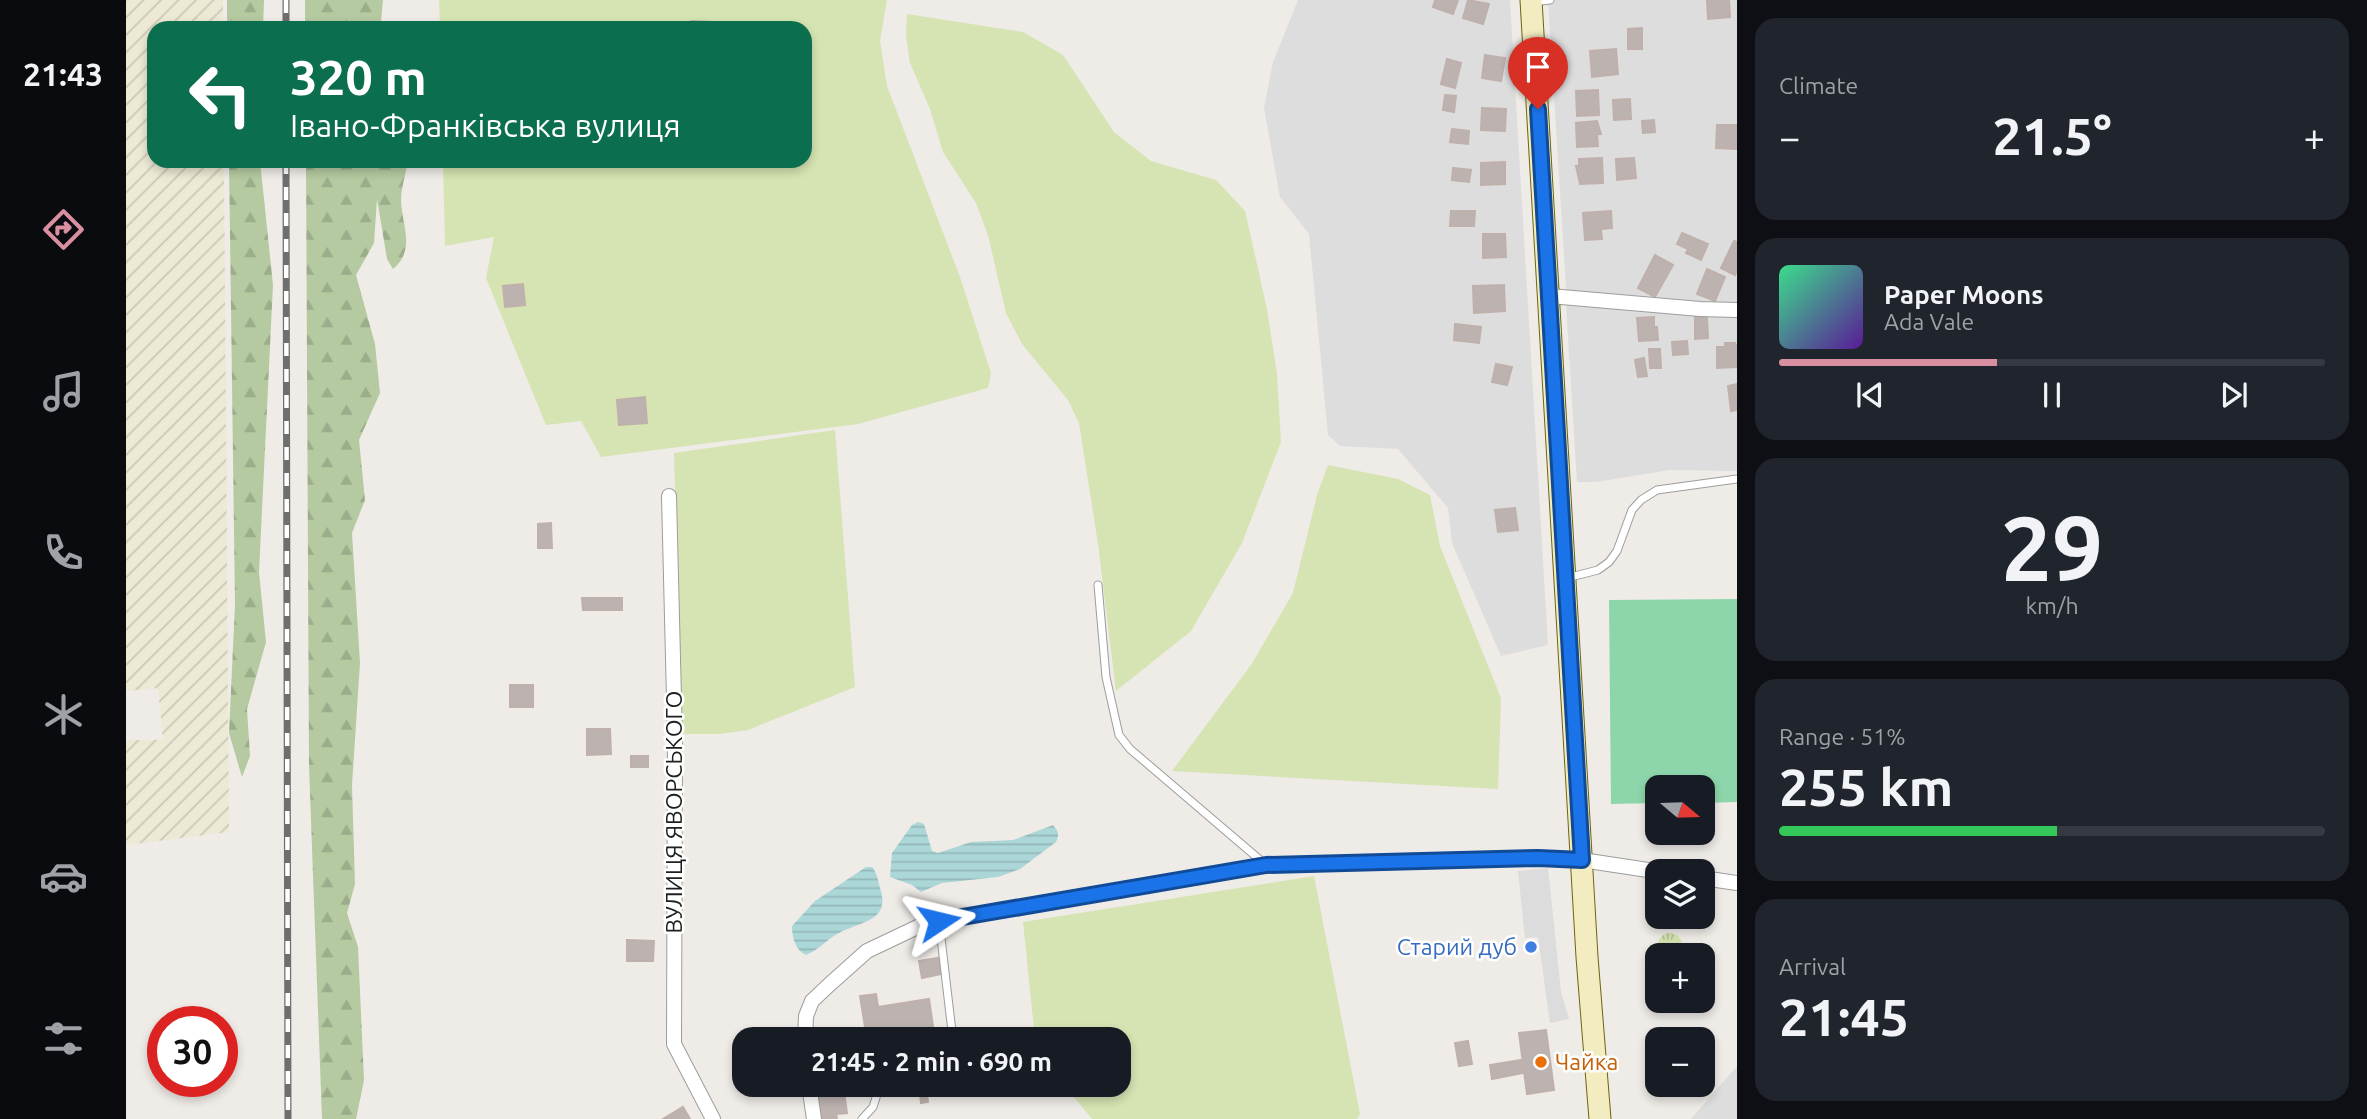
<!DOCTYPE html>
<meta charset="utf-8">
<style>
body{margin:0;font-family:Ubuntu,sans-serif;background:#20242c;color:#f1f3f6;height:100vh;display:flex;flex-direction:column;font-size:26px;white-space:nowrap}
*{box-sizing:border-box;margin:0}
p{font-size:23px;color:#9ea1a6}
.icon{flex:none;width:38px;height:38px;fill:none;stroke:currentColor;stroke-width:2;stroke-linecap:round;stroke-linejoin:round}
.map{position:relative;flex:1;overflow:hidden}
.drawer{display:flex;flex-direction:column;gap:18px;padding:18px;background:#0d0f14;width:630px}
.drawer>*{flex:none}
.guide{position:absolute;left:21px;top:21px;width:665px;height:147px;border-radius:21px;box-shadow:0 4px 10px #0003;background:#0b6e4f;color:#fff;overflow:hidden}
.needle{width:46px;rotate:109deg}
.tools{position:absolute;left:1519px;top:775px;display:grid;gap:14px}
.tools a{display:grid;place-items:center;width:70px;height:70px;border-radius:14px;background:#171b24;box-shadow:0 4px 10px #0003;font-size:35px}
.speed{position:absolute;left:21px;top:1006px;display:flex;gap:14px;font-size:35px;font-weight:700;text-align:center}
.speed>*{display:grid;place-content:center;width:91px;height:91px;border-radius:50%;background:#171b24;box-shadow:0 4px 10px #0003;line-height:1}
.speed .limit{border:10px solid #d22;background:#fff;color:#111}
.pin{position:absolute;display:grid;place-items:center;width:60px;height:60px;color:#fff;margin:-72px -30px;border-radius:50% 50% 50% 0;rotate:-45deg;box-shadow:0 0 7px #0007}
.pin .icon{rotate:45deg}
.me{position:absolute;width:77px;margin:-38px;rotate:80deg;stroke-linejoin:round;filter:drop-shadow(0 0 5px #0008)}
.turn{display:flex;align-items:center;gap:24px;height:147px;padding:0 28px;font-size:32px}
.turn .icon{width:91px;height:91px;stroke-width:2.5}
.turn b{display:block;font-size:49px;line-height:60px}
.big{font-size:52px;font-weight:600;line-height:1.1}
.drawer .tile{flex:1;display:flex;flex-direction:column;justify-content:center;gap:10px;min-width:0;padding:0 24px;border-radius:21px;background:#20242c}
.drawer .dial{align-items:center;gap:0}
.dial b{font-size:91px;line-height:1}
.song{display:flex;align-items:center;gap:21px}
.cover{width:84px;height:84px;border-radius:10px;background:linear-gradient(135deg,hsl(150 70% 55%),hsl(270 70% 35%))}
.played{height:7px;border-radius:4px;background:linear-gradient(90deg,#d98fa0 40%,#363941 40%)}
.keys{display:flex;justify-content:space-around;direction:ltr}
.heat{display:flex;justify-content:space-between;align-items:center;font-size:38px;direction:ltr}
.charge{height:10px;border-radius:5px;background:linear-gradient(90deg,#34c759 51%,#363941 0)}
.trip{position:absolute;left:606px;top:1027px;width:399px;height:70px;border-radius:21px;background:#171b24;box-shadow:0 4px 10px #0003;font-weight:600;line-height:70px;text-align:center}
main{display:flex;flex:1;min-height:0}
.tab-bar{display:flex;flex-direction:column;width:126px;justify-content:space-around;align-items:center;background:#090b0e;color:#9ea1a6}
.tab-bar .icon{width:49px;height:49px}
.tab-bar .on{color:#d98fa0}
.tab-bar b{font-size:32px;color:#f1f3f6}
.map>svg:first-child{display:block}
</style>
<main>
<nav class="tab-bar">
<b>21:43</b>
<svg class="icon on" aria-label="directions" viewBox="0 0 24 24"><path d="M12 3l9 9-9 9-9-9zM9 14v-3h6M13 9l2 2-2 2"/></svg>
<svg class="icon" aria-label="music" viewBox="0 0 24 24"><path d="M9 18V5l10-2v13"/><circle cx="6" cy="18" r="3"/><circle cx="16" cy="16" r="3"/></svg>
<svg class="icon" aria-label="phone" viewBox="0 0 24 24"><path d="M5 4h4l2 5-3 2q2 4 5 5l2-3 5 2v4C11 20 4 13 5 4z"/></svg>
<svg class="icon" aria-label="climate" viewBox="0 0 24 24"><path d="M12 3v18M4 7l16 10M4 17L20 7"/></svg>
<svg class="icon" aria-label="car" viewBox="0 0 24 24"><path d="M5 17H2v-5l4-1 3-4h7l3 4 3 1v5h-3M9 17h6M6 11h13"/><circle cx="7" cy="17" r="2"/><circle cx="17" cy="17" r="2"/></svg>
<svg class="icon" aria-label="filters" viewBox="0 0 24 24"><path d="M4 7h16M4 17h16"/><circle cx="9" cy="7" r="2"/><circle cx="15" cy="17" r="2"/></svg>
</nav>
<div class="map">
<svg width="1611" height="1119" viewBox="0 0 1611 1119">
<defs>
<pattern id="farmland-furrows" width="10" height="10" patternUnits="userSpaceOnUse" patternTransform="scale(1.75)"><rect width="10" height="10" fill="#ece9d4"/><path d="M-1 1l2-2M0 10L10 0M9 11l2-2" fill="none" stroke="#cac8b6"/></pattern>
<pattern id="grass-tufts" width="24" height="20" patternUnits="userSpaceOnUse" patternTransform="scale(1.75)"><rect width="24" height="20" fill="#d5e4b2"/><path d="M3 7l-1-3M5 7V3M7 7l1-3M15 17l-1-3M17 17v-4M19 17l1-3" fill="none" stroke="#b7c399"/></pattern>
<pattern id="forest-firs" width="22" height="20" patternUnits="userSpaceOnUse" patternTransform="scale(1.75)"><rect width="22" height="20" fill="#b5caa0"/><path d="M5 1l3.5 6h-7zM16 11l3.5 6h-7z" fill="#9bad8a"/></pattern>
<pattern id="water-rules" width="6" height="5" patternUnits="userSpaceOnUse" patternTransform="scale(1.75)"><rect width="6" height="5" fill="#acd7d8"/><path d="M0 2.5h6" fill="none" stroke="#94b8b9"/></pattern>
</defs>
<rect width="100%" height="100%" fill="#efebe7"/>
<path fill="#dedddd" d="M 1172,0 L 1384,0 L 1422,645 L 1375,656 L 1326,543 L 1322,508 L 1272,449 L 1214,446 L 1202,435 L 1183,234 L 1154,197 L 1138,108 L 1147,62 Z
M 1422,0 L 1611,0 L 1611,305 L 1443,292 L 1440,288 Z
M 1444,300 L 1611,315 L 1611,471 L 1544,470 L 1470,482 L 1451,482 L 1440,305 Z
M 1611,1066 L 1611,1119 L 1565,1119 Z"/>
<path fill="url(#farmland-furrows)" d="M 0,0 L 97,0 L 97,28 L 28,28 L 28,161 L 98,161 L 103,832 L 0,845 L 0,740 L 37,740 L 32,688 L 0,691 Z"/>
<path fill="url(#grass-tufts)" d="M1532 945a12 12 0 1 1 24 0a12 12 0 1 1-24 0Z"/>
<path fill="url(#forest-firs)" d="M 101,0 L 138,0 L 137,28 L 101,28 Z
M 179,0 L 257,0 L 255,21 L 259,28 L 179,28 Z
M 103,161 L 134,161 L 147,285 L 133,572 L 140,642 L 121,709 L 124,756 L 116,777 L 103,733 L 109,605 Z
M 180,161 L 282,161 C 280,173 275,188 275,200 C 276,226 290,250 267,269 L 261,259 L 251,199 L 248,243 L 230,275 L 249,344 L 254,393 L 233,440 L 239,500 L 226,533 L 234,663 L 226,785 L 229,884 L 221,913 L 232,947 L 238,1080 L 230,1119 L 196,1119 L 183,766 Z"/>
<path fill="#d5e4b2" d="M 313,0 L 761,0 L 754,41 L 761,86 L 834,277 L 865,373 L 862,388 L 732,424 L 475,457 L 455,421 L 420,425 L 360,278 L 368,237 L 319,246 L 317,161 L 679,161 L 679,28 L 314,28 Z
M 781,14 L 897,32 L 937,55 L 988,132 L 1025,161 L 1090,180 L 1119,211 L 1141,309 L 1151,374 L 1155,442 L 1116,543 L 1065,631 L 990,691 L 972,544 L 953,423 L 942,400 L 896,344 L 880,313 L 862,235 L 850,203 L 817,152 L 804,109 L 784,63 L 780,37 Z
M 709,430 L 729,687 L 622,730 L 594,734 L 556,734 L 548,453 Z
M 1202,465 L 1272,479 L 1304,495 L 1314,546 L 1375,698 L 1372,789 L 1046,771 L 1125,665 L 1167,593 L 1191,495 Z
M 1188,876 L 1234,1114 L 1231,1119 L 966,1119 L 938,1085 L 992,1085 L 992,1040 L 909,1039 L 897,922 Z"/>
<path fill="#8dd6ab" d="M 1611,599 L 1611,802 L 1577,803 L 1577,788 L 1531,788 L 1531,803 L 1485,804 L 1483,600 Z"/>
<path fill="#dcdcdc" d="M 1422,868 L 1435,992 L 1443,1019 L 1424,1023 L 1412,937 L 1399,938 L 1392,871 Z"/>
<path fill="url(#water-rules)" d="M 792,822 L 798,824 L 806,851 L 812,853 L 845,842 L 887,840 L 927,825 C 932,831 934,834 930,842 L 894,869 L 872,877 L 816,883 L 795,892 L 786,885 L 764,877 L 766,853 L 786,825 Z
M 740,867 L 746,867 C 751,873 752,880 754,888 C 765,921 736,921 713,933 C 701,939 693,950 680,955 C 669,950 666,937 666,926 L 689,901 Z"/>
<path fill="#bcb3b0" stroke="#c0b0ab" stroke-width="2" d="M 1309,0 L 1332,0 L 1327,14 L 1307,7 Z
M 1342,0 L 1363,4 L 1357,24 L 1337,18 Z
M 1581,0 L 1603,0 L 1604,17 L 1582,19 Z
M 565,21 L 588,22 L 588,28 L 565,28 Z
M 1516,28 L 1516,49 L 1502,49 L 1502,29 Z
M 1490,49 L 1492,74 L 1466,77 L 1464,51 Z
M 1359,55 L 1379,58 L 1375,81 L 1356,78 Z
M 1321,59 L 1335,63 L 1329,88 L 1315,84 Z
M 1472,90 L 1473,115 L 1451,116 L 1450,91 Z
M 1319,95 L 1330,96 L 1328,112 L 1317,110 Z
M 1504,99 L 1505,119 L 1488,120 L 1487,100 Z
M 1356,108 L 1380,109 L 1379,131 L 1355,130 Z
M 1528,120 L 1529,132 L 1517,133 L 1516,121 Z
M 1471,121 L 1475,134 L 1471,134 L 1472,146 L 1451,147 L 1450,123 Z
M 1591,125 L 1611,125 L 1611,149 L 1590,148 Z
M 1326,129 L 1343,131 L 1342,144 L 1324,142 Z
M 1476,158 L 1477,183 L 1454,184 L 1450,166 L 1453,166 L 1453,159 Z
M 1508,158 L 1510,178 L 1491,180 L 1490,159 Z
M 1379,162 L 1379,184 L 1355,185 L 1355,163 Z
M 1327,168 L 1345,170 L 1343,182 L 1326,180 Z
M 1325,211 L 1349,211 L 1348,226 L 1324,226 Z
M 1485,211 L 1486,228 L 1475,229 L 1476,239 L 1459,240 L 1457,213 Z
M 1556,233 L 1582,244 L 1575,260 L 1560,253 L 1562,249 L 1551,244 Z
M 1357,234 L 1379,234 L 1380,257 L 1357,258 Z
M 1608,241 L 1611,242 L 1611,270 L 1609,275 L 1595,268 Z
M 1529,255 L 1547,265 L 1529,297 L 1512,288 Z
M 1581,269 L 1599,277 L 1589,301 L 1571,294 Z
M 397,284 L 399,305 L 379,307 L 377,286 Z
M 1378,285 L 1379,311 L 1348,313 L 1347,286 Z
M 1528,317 L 1528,327 L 1531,327 L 1532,340 L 1513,341 L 1511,318 Z
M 1569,317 L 1581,317 L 1582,338 L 1569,339 Z
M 1329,324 L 1355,327 L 1353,343 L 1328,340 Z
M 1561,341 L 1562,354 L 1547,355 L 1546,342 Z
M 1599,343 L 1609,343 L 1611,347 L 1611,367 L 1591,368 L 1591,347 L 1599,347 Z
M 1523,349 L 1534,349 L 1535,368 L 1524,368 Z
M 1518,358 L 1521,376 L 1512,377 L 1509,360 Z
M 1370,364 L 1386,367 L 1381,385 L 1366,382 Z
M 1611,384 L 1611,410 L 1605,411 L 1602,386 Z
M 519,397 L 521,423 L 493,425 L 491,400 Z
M 1389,508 L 1392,530 L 1372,532 L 1369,510 Z
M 425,523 L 426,548 L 412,548 L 412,524 Z
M 456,598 L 496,598 L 496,610 L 457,610 Z
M 384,685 L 407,685 L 407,707 L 384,707 Z
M 461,729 L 484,729 L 485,754 L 461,755 Z
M 505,756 L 522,756 L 522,767 L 505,767 Z
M 501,940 L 528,941 L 527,961 L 501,961 Z
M 812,958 L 815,974 L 796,978 L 793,961 Z
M 750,994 L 752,1007 L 803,999 L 809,1040 L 759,1040 L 758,1030 L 740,1033 L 734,996 Z
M 1420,1030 L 1428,1090 L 1401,1094 L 1393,1033 Z
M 1342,1041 L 1346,1064 L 1333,1066 L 1329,1043 Z
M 1395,1060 L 1397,1073 L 1366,1079 L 1364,1065 Z
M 691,1085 L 717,1085 L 721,1113 L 710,1114 L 711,1119 L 696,1119 Z
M 800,1085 L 802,1102 L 795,1103 L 794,1094 L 790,1094 L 789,1086 Z
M 557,1107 L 564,1119 L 537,1119 Z"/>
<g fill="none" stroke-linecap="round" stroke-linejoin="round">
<defs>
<path id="lane" d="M 1406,2 L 1424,0
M 1441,578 L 1472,570 L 1483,562 L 1491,551 L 1506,510 L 1515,500 L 1531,490 L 1611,479
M 972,585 L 980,677 L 993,735 L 1004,749 L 1140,865
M 813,921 L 827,1040
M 736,1119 L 747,1107 L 754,1085"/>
<path id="street" d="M 1424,296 L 1574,309 L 1611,310
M 543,496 L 549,739 L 548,1044 L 587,1119
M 1577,878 L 1611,883
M 679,1040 L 680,1016 L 686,1001 L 704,984 L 741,951 L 800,923 L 1140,865 L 1412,858 L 1456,860 L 1535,872
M 683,1085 L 688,1119"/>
<path id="secondary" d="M 1405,0 L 1461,957 L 1474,1119"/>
</defs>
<use href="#lane" stroke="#9d9d9d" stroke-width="9"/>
<use href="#street" stroke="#9d9d9d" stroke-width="16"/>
<use href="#secondary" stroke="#6d6510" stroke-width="23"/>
<use href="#lane" stroke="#fff" stroke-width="7"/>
<use href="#street" stroke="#fff" stroke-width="14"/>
<use href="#secondary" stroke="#f3ecc1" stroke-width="21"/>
<defs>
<path id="rail" d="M 160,0 L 160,28
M 160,161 L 162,1119"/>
</defs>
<use href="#rail" stroke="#6e6e6e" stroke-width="7"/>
<use href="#rail" stroke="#fff" stroke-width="4.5" stroke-dasharray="13" stroke-linecap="butt"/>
</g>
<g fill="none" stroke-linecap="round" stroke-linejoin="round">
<defs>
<path id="route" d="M 813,921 L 1140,865 L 1412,858 L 1456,860 L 1412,109"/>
</defs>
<use href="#route" stroke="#114b97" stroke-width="18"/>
<use href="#route" stroke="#1a73e8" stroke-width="12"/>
</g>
<circle fill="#3f7fe0" stroke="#fff" stroke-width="2.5" cx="1405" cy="947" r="7"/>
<circle fill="#e8710a" stroke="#fff" stroke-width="2.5" cx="1415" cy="1062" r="7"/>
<g text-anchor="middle" stroke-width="5" stroke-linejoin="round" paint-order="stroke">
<g font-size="23" fill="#202020" stroke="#fff">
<text transform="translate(548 812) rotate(-90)" y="8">ВУЛИЦЯ ЯВОРСЬКОГО</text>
</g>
<g font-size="23" fill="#366cbe" stroke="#fff" text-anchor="end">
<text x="1391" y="955">Старий дуб</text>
</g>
<g font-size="23" fill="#c56008" stroke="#fff" text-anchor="start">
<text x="1429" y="1070">Чайка</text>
</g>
</g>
</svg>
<div class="tools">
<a><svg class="needle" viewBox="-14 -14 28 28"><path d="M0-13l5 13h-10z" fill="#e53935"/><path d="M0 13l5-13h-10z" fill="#9ea1a6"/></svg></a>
<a><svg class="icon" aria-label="layers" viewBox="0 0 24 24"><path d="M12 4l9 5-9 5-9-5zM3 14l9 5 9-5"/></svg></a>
<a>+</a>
<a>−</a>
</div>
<div class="speed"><div class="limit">30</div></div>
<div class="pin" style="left:1412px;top:109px;background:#d93025"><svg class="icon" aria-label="arrive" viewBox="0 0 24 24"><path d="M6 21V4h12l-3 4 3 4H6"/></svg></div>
<svg class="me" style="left:813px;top:921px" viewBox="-20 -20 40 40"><path d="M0-17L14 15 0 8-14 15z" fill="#1a73e8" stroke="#fff" stroke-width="4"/></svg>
<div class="trip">21:45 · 2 min · 690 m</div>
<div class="guide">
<div class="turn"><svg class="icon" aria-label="left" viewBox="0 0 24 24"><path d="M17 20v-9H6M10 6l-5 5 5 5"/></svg><div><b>320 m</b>Івано-Франківська вулиця</div></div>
</div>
</div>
<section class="drawer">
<div class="tile"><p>Climate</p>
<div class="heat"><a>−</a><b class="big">21.5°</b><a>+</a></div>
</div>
<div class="tile">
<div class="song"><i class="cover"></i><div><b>Paper Moons</b><p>Ada Vale</p></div></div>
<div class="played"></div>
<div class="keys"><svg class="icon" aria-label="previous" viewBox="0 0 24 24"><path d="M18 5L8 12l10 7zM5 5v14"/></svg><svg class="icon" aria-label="pause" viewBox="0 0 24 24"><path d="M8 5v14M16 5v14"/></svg><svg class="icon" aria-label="next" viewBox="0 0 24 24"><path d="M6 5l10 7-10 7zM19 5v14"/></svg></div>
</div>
<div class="tile dial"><b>29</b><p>km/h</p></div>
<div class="tile"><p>Range · 51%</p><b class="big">255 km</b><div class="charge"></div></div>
<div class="tile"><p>Arrival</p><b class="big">21:45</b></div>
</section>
</main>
